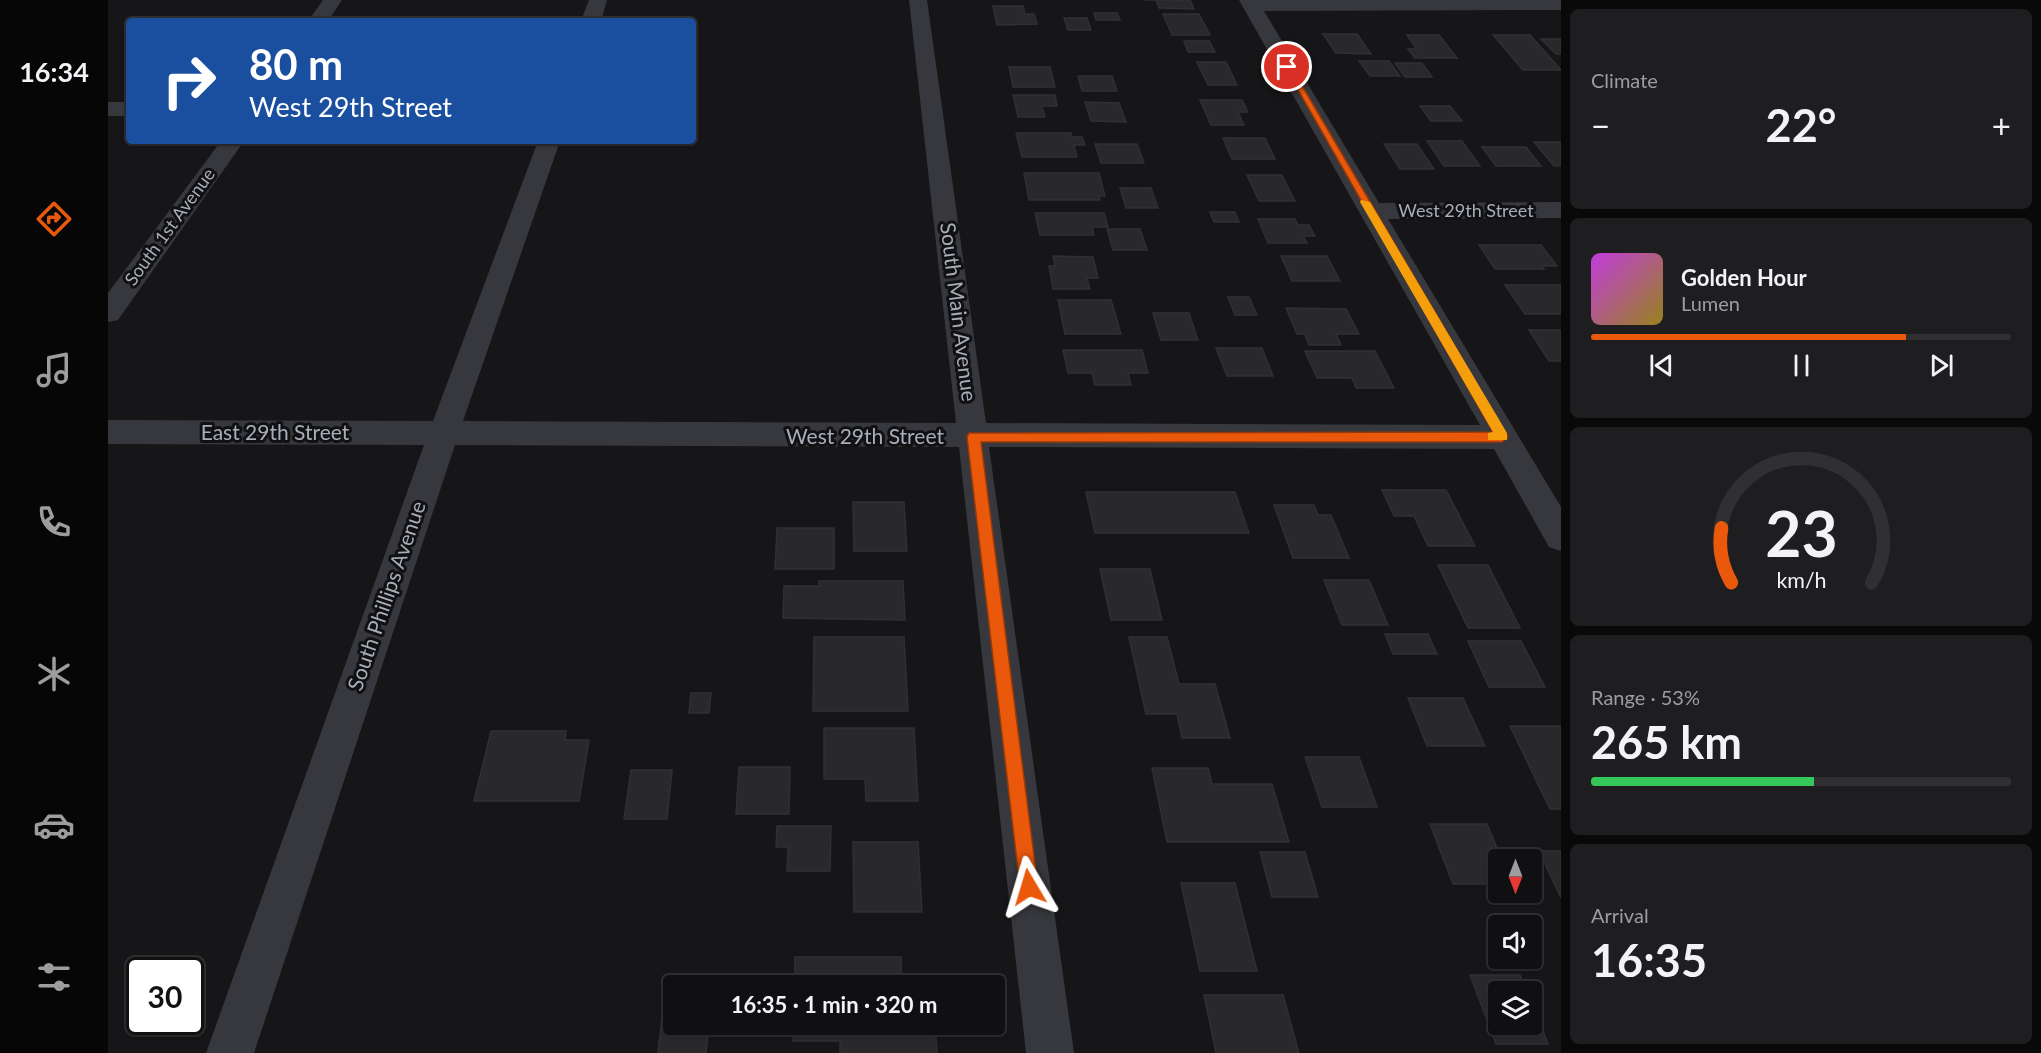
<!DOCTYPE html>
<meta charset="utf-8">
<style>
body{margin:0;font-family:Lato,sans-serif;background:#1e1e20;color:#f1f3f6;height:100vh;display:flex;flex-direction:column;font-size:22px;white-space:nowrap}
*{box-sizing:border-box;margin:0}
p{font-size:20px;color:#9c9d9f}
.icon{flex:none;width:33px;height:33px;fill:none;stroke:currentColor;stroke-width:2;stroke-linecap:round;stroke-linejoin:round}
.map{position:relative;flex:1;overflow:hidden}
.drawer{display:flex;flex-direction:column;gap:9px;padding:9px;background:#09090a;width:480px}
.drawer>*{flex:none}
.top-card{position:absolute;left:18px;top:18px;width:570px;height:126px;border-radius:6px;box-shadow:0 2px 4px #0004,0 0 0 2px #303032;background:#1a4fa0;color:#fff;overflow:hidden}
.needle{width:39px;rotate:180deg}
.controls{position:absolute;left:1380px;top:849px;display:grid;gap:12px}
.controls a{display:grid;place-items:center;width:54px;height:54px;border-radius:6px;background:#101012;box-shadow:0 2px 4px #0004,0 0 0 2px #303032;font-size:30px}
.speed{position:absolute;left:18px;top:957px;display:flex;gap:12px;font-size:30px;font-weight:700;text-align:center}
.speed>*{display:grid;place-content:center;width:78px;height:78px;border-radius:50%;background:#101012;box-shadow:0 2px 4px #0004,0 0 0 2px #303032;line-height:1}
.speed .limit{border:3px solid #111;border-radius:9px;background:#fff;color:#111}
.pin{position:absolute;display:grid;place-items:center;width:51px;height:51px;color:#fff;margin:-26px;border:3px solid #fff;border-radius:50%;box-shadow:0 2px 6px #0007}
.me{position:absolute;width:66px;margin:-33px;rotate:353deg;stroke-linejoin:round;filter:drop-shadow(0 0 4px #0008)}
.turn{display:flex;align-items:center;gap:21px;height:126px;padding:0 24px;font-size:27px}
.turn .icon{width:78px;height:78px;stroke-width:2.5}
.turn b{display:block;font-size:42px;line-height:51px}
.big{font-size:45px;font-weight:700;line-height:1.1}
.drawer .card{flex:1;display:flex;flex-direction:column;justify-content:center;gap:9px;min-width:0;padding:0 21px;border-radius:9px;background:#1e1e20}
.drawer .dial{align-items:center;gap:0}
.dial svg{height:156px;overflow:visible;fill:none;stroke:#303032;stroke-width:7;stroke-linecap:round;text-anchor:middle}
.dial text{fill:#f1f3f6;stroke:none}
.song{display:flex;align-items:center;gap:18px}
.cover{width:72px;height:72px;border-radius:9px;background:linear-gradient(135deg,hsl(290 70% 55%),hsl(50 70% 35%))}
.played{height:6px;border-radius:3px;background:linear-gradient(90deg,#ea580c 75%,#303032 75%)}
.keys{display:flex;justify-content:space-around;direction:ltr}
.heat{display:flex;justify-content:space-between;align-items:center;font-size:33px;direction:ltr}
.charge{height:9px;border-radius:4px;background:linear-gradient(90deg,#34c759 53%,#303032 0)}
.trip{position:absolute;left:555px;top:975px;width:342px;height:60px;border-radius:6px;background:#101012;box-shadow:0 2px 4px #0004,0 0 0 2px #303032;font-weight:700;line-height:60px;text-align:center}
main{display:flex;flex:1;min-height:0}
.dock{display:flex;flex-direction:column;width:108px;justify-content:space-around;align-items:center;background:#060607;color:#9c9d9f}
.dock .icon{width:42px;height:42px}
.dock .selected{color:#ea580c}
.dock b{font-size:27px;color:#f1f3f6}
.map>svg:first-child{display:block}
</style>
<main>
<nav class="dock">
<b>16:34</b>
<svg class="icon selected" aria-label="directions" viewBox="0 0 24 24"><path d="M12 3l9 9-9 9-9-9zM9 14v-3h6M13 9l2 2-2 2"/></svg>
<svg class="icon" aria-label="music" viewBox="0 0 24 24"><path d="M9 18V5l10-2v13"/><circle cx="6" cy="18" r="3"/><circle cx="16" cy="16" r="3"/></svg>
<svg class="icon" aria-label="phone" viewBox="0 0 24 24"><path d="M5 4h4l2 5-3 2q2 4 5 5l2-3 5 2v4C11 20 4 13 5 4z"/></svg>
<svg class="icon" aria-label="climate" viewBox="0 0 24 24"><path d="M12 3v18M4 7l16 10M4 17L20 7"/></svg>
<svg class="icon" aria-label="car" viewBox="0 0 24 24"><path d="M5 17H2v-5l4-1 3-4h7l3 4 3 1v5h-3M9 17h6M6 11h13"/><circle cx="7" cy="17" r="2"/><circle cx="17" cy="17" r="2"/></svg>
<svg class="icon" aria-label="filters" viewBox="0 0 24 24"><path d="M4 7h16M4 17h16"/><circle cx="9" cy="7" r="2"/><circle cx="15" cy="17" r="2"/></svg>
</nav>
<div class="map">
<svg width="1453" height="1053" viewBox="0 0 1453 1053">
<rect width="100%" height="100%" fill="#161618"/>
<path fill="#29292c" stroke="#303034" stroke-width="1.5" d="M 1037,0 L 1082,0 L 1086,9 L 1051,8 L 1048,0 Z
M 885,6 L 915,6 L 917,14 L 926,14 L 929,24 L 889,25 Z
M 986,13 L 1009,13 L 1012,20 L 988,20 Z
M 1055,14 L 1091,14 L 1102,35 L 1064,35 Z
M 956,18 L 979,18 L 983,30 L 960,30 Z
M 1215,34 L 1249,34 L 1263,54 L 1228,53 Z
M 1299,35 L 1331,35 L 1349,58 L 1307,58 L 1300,49 L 1309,49 Z
M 1385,35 L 1422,35 L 1453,70 L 1415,70 Z
M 1433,39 L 1453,39 L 1453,54 L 1448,54 Z
M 1076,41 L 1101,41 L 1107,52 L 1080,52 Z
M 1251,61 L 1281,61 L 1292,76 L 1262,76 Z
M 1089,62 L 1118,62 L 1129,85 L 1100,85 Z
M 1287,63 L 1314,63 L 1324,77 L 1297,77 Z
M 901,67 L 942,67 L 947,87 L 905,87 Z
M 970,76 L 1004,76 L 1009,91 L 974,91 Z
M 905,95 L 947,95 L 949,106 L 934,106 L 937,117 L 910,117 Z
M 1092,100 L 1134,100 L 1140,112 L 1130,112 L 1136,125 L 1103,125 Z
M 977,102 L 1011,103 L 1018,122 L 983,121 Z
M 1312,106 L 1342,106 L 1354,121 L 1323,121 Z
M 908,133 L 963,133 L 964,137 L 974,137 L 977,145 L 966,145 L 969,157 L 914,157 Z
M 1115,138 L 1157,138 L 1167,159 L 1124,159 Z
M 1319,141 L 1354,141 L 1372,166 L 1336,166 Z
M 1426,142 L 1453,142 L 1453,166 L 1446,166 Z
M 987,144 L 1029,144 L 1036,163 L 993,163 Z
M 1276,144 L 1309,144 L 1326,169 L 1292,169 Z
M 1374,147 L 1418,147 L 1433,166 L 1388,166 Z
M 916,173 L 991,173 L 997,196 L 991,196 L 992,200 L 921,200 Z
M 1139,175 L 1174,175 L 1187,201 L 1151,201 Z
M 1012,188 L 1043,188 L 1050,208 L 1018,208 Z
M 1102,212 L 1127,212 L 1131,222 L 1106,222 Z
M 927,213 L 996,213 L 1000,227 L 984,227 L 986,235 L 932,235 Z
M 1150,219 L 1187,219 L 1190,225 L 1201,225 L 1207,236 L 1195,236 L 1199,243 L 1160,243 Z
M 999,229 L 1032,229 L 1039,250 L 1005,250 Z
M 1371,245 L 1433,245 L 1449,266 L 1433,266 L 1436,269 L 1387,269 Z
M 945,256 L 985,257 L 990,278 L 979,278 L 982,289 L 945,289 L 941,266 L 947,266 Z
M 1173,256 L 1219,256 L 1232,281 L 1184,281 Z
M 1397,285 L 1453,285 L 1453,314 L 1417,314 Z
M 1120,297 L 1141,297 L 1149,315 L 1127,315 Z
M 950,300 L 1003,300 L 1013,334 L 957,334 Z
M 1178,308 L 1238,309 L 1251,334 L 1228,334 L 1233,345 L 1201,345 L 1197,334 L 1189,334 Z
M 1045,313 L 1081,313 L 1090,340 L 1053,340 Z
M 1421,330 L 1453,330 L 1453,361 L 1441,361 Z
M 1108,348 L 1154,348 L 1165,376 L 1119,376 Z
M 955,350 L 1034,350 L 1040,373 L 1020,373 L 1023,385 L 987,385 L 984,373 L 960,373 Z
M 1197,351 L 1267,351 L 1286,388 L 1248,388 L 1244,378 L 1209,378 Z
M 1274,490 L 1338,490 L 1367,546 L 1320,546 L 1306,516 L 1286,516 Z
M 978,492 L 1127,492 L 1141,533 L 987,533 Z
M 745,502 L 796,502 L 799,551 L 746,551 Z
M 1166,505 L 1206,505 L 1210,515 L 1223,515 L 1241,558 L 1185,558 Z
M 669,528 L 726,528 L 726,569 L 667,569 Z
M 1330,565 L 1380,565 L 1412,628 L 1360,628 Z
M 992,569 L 1042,569 L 1054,620 L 1003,620 Z
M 1216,580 L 1261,580 L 1280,625 L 1234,625 Z
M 711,581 L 795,581 L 797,620 L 675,618 L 676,586 L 711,586 Z
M 1277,634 L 1320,634 L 1329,654 L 1285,654 Z
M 706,637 L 796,637 L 800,711 L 705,711 Z
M 1021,637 L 1059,637 L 1071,684 L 1107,684 L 1122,738 L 1074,738 L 1069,714 L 1038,714 Z
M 1360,641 L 1413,641 L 1437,687 L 1381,687 Z
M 583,693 L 603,693 L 601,713 L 581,713 Z
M 1300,698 L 1355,698 L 1377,746 L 1319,746 Z
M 1402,726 L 1453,726 L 1453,809 L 1442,809 Z
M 716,728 L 806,728 L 810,801 L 758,801 L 757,779 L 716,779 Z
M 383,731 L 458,731 L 457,740 L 481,740 L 471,801 L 366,801 Z
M 1197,757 L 1251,757 L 1269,807 L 1214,807 Z
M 631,767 L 682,767 L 681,814 L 628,814 Z
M 1044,768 L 1100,768 L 1104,784 L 1164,784 L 1181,842 L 1059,842 Z
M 523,770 L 564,770 L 559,819 L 516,819 Z
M 1322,824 L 1379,824 L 1394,860 L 1390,860 L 1390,884 L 1345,884 Z
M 669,826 L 723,826 L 722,871 L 679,871 L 680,847 L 668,847 Z
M 745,842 L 810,842 L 814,912 L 746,912 Z
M 1431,851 L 1453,851 L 1453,898 Z
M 1152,852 L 1197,852 L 1210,897 L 1164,897 Z
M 1073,883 L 1127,883 L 1149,971 L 1092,971 Z
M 687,957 L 793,957 L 794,986 L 667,986 L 668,976 L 687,976 Z
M 1362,975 L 1412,975 L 1419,992 L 1390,992 L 1390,1024 L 1424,1024 L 1424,1003 L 1440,1044 L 1388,1044 Z
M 1096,995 L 1175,995 L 1191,1053 L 1108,1053 Z
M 556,998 L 566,998 L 566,1024 L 601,1024 L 598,1053 L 550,1053 Z
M 686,1024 L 827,1024 L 829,1053 L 732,1053 L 732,1041 L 685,1041 Z"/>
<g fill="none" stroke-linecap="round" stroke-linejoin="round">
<path fill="#37383d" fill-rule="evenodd" d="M 215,0 L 234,0 L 220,21 L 200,21 Z
M 481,0 L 499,0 L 493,21 L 473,21 Z
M 801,0 L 819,0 L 878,423 L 1372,425 L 1131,0 L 1453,0 L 1453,10 L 1156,11 L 1271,203 L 1453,202 L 1453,218 L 1280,219 L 1453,507 L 1453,551 L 1441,547 L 1386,449 L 881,447 L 966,1053 L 918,1053 L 851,447 L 347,445 L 146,1053 L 98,1053 L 316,445 L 0,444 L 0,420 L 325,421 L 430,141 L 452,141 L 355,421 L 848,423 Z
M 0,102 L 21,102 L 21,116 L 0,116 Z
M 113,141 L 136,141 L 10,320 L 0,322 L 0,293 Z"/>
</g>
<path fill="#ea580c" stroke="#983908" stroke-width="1.5" d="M 1176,65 L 1183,67 L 1400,437 L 1394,442 L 873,442 L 930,887 L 928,893 L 921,896 L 915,893 L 912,887 L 859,437 L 861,433 L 1385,432 Z"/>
<path fill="#f59e0b" d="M 1253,200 L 1262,202 L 1399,433 L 1399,440 L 1380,440 L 1380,433 L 1385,432 L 1252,202 Z"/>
<g text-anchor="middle" stroke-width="6" stroke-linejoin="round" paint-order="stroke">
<g font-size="18" fill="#a8adb8" stroke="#111113">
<text x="1358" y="217">West 29th Street</text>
<text transform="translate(62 227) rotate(-54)" y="6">South 1st Avenue</text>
</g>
<g font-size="21" fill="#a8adb8" stroke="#111113">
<text transform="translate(850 312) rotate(83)" y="7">South Main Avenue</text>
<text x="167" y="440">East 29th Street</text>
<text x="757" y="444">West 29th Street</text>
<text transform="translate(279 596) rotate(-71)" y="7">South Phillips Avenue</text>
</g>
</g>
</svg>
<div class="controls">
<a><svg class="needle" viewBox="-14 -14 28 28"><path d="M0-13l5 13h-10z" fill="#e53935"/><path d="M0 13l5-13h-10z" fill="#9c9d9f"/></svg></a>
<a><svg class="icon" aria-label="sound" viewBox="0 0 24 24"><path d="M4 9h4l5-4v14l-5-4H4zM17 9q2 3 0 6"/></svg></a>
<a><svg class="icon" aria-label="layers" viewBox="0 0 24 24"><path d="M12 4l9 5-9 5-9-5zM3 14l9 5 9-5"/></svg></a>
</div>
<div class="speed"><div class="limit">30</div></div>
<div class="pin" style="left:1179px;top:67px;background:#d93025"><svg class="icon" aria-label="arrive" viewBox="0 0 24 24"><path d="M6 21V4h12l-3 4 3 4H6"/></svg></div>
<svg class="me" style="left:921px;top:887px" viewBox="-20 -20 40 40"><path d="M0-17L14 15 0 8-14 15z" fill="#ea580c" stroke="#fff" stroke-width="4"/></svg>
<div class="trip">16:35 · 1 min · 320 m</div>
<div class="top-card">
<div class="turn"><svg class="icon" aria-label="right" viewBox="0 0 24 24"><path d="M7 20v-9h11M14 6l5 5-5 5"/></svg><div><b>80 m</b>West 29th Street</div></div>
</div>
</div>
<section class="drawer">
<div class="card"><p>Climate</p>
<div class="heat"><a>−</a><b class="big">22°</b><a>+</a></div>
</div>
<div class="card">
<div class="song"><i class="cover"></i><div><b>Golden Hour</b><p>Lumen</p></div></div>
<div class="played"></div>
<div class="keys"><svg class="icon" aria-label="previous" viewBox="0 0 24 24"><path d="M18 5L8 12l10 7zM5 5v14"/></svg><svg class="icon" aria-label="pause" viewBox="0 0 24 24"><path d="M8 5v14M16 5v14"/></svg><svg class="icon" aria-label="next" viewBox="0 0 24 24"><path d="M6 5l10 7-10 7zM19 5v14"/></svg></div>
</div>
<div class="card dial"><svg viewBox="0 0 100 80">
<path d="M14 69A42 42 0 1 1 86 69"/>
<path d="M14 69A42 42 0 0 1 9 41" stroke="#ea580c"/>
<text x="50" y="56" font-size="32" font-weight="700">23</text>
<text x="50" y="72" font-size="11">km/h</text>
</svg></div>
<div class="card"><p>Range · 53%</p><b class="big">265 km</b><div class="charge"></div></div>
<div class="card"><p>Arrival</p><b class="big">16:35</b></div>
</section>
</main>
